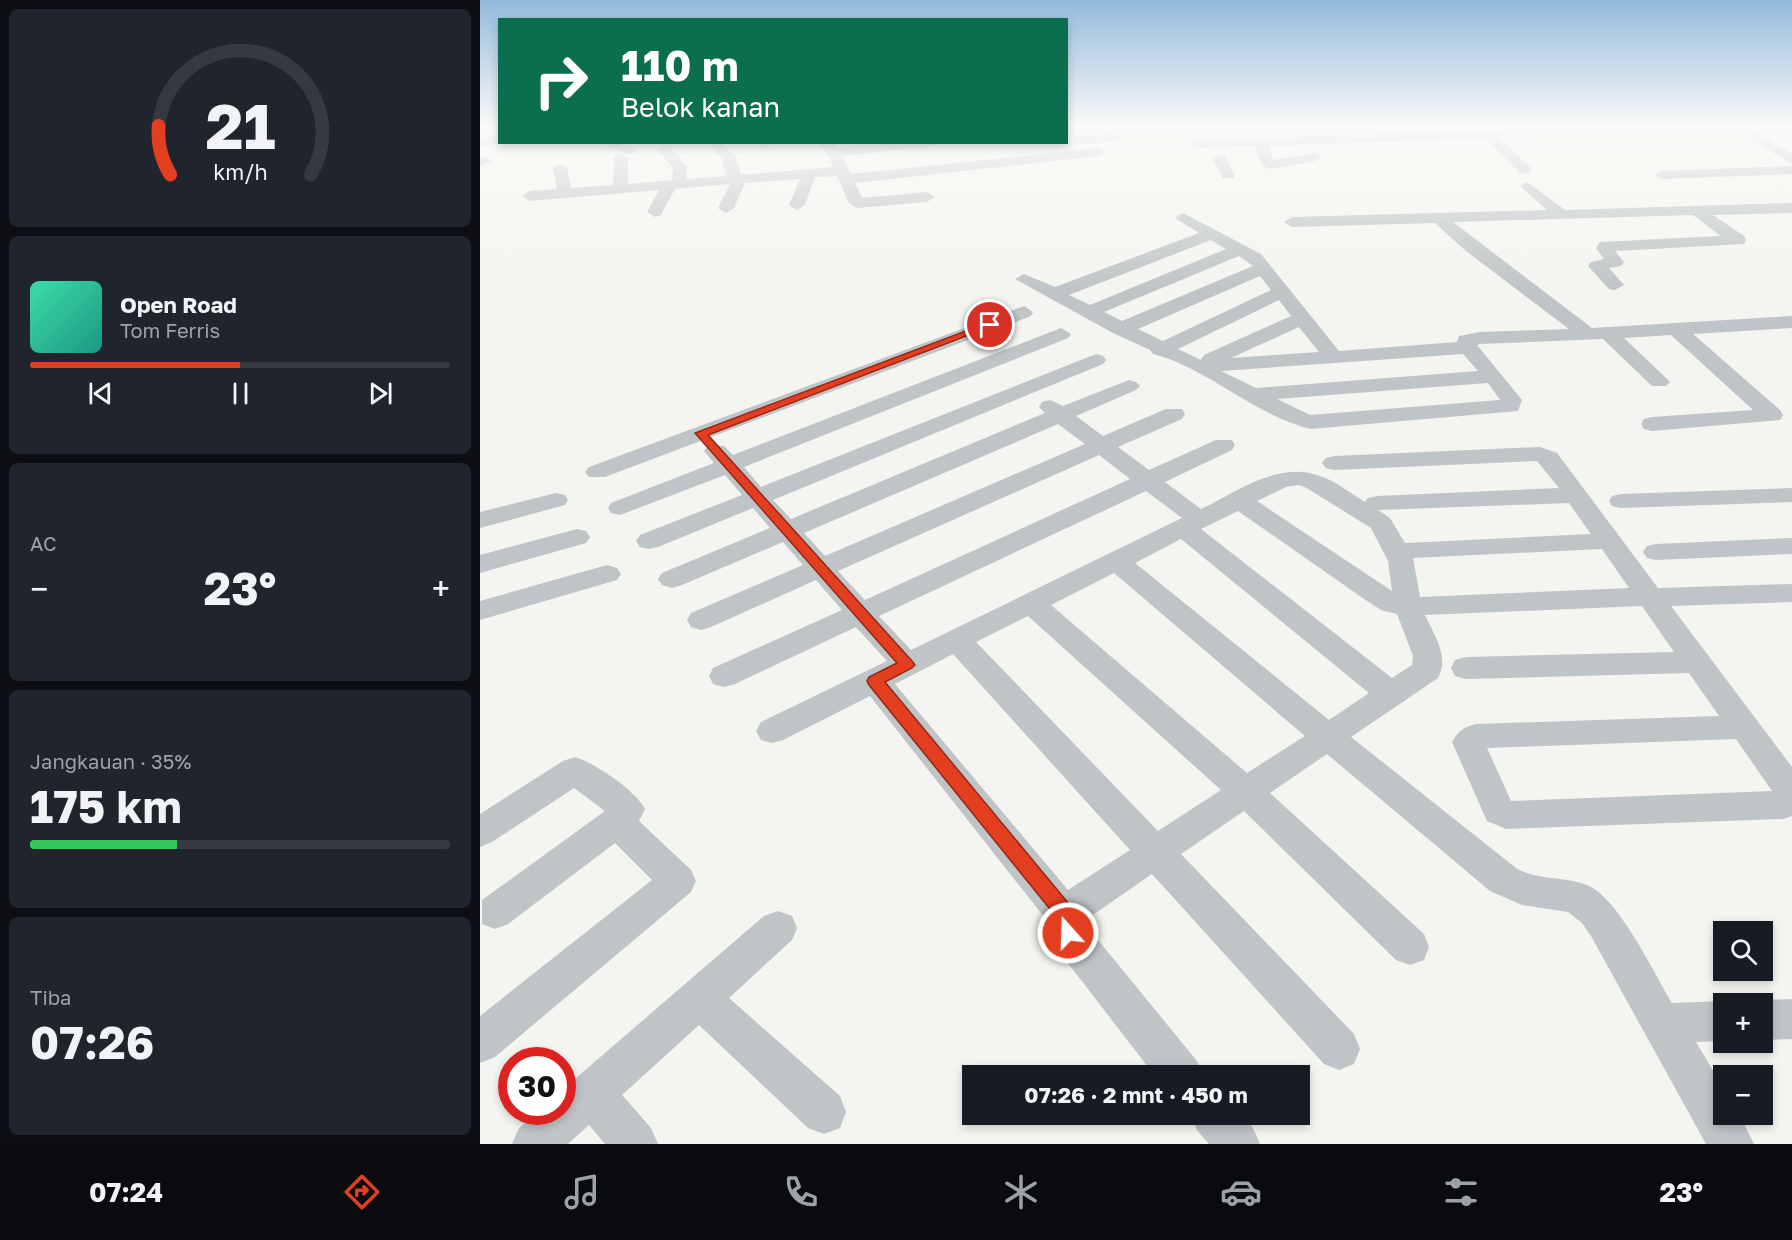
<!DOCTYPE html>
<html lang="id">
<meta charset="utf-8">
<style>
body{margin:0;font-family:"Golos Text",sans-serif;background:#20242c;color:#f1f3f6;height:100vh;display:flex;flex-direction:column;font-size:22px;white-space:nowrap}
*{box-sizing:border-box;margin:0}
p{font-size:20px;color:#9ea1a6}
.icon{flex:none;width:33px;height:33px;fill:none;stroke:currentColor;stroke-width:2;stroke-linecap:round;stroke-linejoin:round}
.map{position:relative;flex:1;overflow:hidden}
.sheet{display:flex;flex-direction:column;gap:9px;padding:9px;background:#0d0f14;width:480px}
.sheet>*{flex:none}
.hud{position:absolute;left:18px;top:18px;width:570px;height:126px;border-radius:0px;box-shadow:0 3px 9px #0003;background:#0b6e4f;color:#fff;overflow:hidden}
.buttons{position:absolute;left:1233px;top:921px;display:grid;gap:12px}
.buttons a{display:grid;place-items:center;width:60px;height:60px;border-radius:0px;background:#171b24;box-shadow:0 3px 9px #0003;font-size:30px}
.speed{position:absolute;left:18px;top:1047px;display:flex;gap:12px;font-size:30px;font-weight:700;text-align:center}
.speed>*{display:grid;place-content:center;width:78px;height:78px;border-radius:50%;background:#171b24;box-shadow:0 3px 9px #0003;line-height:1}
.speed .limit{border:9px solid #d22;background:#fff;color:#111}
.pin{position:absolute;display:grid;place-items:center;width:51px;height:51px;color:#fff;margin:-26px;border:3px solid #fff;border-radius:50%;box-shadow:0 2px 6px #0007}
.me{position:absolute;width:66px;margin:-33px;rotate:340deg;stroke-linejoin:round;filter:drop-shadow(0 0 4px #0008)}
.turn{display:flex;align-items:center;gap:21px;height:126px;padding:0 24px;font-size:27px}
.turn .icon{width:78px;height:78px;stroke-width:2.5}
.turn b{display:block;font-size:42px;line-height:51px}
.big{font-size:45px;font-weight:700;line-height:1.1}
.sheet .widget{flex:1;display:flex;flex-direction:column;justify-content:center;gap:9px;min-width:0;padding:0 21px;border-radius:9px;background:#20242c}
.sheet .dial{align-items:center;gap:0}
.dial svg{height:156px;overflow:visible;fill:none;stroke:#363941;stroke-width:7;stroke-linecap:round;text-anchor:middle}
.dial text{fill:#f1f3f6;stroke:none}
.song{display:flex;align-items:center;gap:18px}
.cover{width:72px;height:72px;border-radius:9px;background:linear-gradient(135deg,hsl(160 70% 55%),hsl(170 70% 35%))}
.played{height:6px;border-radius:3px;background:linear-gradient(90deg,#e43e20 50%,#363941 50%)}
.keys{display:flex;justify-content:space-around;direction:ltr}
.heat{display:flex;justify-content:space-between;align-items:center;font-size:33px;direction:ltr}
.charge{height:9px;border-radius:4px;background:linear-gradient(90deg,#34c759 35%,#363941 0)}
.trip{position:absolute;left:482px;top:1065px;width:348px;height:60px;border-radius:0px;background:#171b24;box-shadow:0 3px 9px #0003;font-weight:700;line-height:60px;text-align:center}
.dock{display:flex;height:96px;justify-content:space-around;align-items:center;background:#090b0e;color:#9ea1a6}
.dock .icon{width:42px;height:42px}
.dock .active{color:#e43e20}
.dock b{font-size:27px;color:#f1f3f6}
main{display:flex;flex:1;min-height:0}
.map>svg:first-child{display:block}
</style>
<main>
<section class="sheet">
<div class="widget dial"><svg viewBox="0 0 100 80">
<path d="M14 69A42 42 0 1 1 86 69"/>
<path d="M14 69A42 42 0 0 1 8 44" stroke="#e43e20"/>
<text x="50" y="56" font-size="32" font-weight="700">21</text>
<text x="50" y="72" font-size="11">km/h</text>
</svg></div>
<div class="widget">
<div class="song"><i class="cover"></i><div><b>Open Road</b><p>Tom Ferris</p></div></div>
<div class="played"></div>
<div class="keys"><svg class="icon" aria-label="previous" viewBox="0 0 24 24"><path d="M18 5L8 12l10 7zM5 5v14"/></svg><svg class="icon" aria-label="pause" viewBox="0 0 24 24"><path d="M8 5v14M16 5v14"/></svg><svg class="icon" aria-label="next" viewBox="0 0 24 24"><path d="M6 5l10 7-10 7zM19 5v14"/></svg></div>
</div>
<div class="widget"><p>AC</p>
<div class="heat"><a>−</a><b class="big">23°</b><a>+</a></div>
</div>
<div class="widget"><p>Jangkauan · 35%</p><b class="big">175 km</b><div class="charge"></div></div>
<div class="widget"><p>Tiba</p><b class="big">07:26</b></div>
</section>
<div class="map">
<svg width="1312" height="1144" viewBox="0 0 1312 1144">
<rect width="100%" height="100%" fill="#f4f4f0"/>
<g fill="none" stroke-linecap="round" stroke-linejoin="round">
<path fill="#bfc4c6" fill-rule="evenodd" d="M 630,128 L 644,128 L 649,134 C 642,142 596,148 588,141 L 595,137 L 633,133 Z
M 1067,128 L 1192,128 L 1186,132 L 1019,138 L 1050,167 L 1052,170 L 1045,174 L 1040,173 L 1005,138 L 789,146 L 793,160 L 835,153 L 842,157 L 835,161 L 790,169 C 779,166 777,156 776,146 L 717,148 L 710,144 L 717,140 Z
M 1252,128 L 1268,128 L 1312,154 L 1312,164 Z
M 20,135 L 20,142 L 22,142 L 0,146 L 0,138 Z
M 117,142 L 138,142 L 157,151 L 150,155 Z
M 228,142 L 242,142 L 256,158 L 261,175 L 353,167 L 348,154 L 338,142 L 352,142 L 357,148 L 412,142 L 460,142 L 454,146 L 362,156 L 371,174 L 619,148 L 626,152 L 619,156 L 375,183 L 382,198 L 447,192 L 455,197 L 447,202 L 377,208 L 369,203 L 357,176 L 335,177 L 325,205 L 317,210 L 309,205 L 320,179 L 265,183 L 254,208 L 246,213 L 238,208 L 250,184 L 195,189 L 181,215 L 175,217 L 167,212 L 179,190 L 50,201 L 42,196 L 50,191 L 77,189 L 73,168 L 80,164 L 87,168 L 91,188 L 133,185 L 134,158 L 141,154 L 148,158 L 148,184 L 192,180 L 193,168 L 177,149 L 184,145 L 189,146 L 207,167 L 207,179 L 246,176 L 242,159 Z
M 277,142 L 296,142 L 283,148 L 278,147 Z
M 740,155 L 745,156 L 755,175 L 753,178 L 743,178 L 733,159 Z
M 5,157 L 12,161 L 0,166 L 0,158 Z
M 1312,166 L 1312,174 L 1182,179 L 1175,175 L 1182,171 Z
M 1047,182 L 1085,210 L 1312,203 L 1312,213 L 1233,215 L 1264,236 L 1266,240 L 1264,244 L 1135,251 L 1144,262 L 1141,266 L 1129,268 L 1144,285 L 1135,290 L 1129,289 L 1108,266 L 1111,262 L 1124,259 L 1116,248 L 1120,242 L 1241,236 L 1213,215 L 973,222 L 1112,328 L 1312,316 L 1312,328 L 1213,334 L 1300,410 L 1303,415 L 1300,420 L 1172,431 L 1164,429 L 1161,424 L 1164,419 L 1172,417 L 1273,410 L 1191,335 L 1144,338 L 1186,378 L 1190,382 L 1186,386 L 1172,386 L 1123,339 L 1000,344 L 997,345 L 1042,400 L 1038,411 L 830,429 C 774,415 728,368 673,354 L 670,350 L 633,333 L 535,279 L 544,274 L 575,287 L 719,233 L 695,218 L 703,213 L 781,254 L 859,351 L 977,342 L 979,336 L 1000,332 L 1089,329 L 986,251 L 955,223 L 812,227 L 804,222 L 812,217 L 1067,210 L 1040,186 ZM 731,240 L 746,249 L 610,305 L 589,295 ZM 759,256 L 773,266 L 642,321 L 624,312 ZM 780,276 L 791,290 L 683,341 L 658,329 ZM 799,300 L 811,316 L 724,355 L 721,360 L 698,349 ZM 819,327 L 839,352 L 751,358 ZM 983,354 L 998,371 L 776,388 L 741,371 ZM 1008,383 L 1020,400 L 830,415 L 797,399 Z
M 544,306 L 553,312 L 551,316 L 125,477 L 109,477 L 105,472 L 109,467 Z
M 581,328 L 591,334 L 588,338 L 264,467 L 281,487 L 616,354 L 623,356 L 626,360 L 623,364 L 293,500 L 311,519 L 565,413 L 559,407 L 562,402 L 570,400 L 583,406 L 649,380 L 656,382 L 660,386 L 656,390 L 596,416 L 623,436 L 686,409 L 702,409 L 705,414 L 702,419 L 638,447 L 669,470 L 736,440 L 752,440 L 755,445 L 752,450 L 685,482 L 721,509 C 757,492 799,460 840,476 C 856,481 871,494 885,502 L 888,498 L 897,496 L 1079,488 L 1057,461 L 854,470 L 846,468 L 842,463 L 846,458 L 854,456 L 1060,447 L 1077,453 L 1178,588 L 1312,584 L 1312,602 L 1191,606 L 1312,767 L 1312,816 L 1303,819 L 1026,829 L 1007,821 L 972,742 C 978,731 984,727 996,724 L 1239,716 L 1209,673 L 986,679 L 975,676 L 971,668 L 975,660 L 986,657 L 1194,652 L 1162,606 L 945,615 C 954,635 970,657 958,678 L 871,737 L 1036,868 C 1057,881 1084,876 1107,885 C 1138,897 1174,973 1192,1003 L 1244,1001 L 1251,1004 L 1244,1004 L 1244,1041 L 1216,1042 L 1244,1089 L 1244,1114 L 1259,1114 L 1274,1144 L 1226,1144 L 1111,936 L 1102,923 L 1088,912 L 1042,905 L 1010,891 L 847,754 L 790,793 L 944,934 L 949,947 L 944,960 L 930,965 L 916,960 L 764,811 L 701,854 L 874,1034 L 880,1049 L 874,1064 L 859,1070 L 844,1064 L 672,874 L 607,919 L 605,924 L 717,1061 L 723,1076 L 675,1076 L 574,945 L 568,922 L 390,696 L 303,740 L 292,743 L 281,740 L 276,731 L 281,722 L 407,661 L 376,627 L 255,684 L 244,687 L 233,684 L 229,676 L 233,668 L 362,610 L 336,580 L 231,627 L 221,630 L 211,627 L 207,620 L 211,613 L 323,565 L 303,542 L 202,585 L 192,588 L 182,585 L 178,579 L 182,573 L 290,528 L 273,508 L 178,547 L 169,549 L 160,547 L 156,541 L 160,535 L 262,495 L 245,475 L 140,515 L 131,513 L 128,508 L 131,503 L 234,463 L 224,451 L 228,446 L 244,446 L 253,455 ZM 578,424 L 605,444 L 345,556 L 324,533 ZM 619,455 L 650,479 L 385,600 L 358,571 ZM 818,485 L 825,487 L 891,528 L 908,561 L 912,591 L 777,501 L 806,487 ZM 666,491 L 702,518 L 431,650 L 399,616 ZM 1089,503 L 1111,534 L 925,543 L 910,518 L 898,510 ZM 758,511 L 887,601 L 901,610 L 917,614 L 933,656 L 932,665 L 912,678 L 721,529 ZM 701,539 L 889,693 L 849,720 L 655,563 ZM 1122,549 L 1149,588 L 940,597 L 933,558 ZM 634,573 L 825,736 L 767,773 L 571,605 ZM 548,616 L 741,790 L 678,831 L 496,642 ZM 473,654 L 650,850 L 588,890 L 415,684 ZM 1256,739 L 1292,791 L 1031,801 L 1007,748 Z
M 1312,488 L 1312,502 L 1141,508 L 1132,506 L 1129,501 L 1132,496 L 1141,494 Z
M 76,493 L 85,495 L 88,500 L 85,505 L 0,528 L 0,512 Z
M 97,529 L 106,531 L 110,537 L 106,543 L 0,573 L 0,555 Z
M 1312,538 L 1312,554 L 1176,560 L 1167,558 L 1163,552 L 1167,546 L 1176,544 Z
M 127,565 L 137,568 L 141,574 L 137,580 L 0,620 L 0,601 Z
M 95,757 C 115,763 156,791 165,809 L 159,821 L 211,870 L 216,881 L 211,892 L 15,1057 L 0,1063 L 0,1016 L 172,880 L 135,843 L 28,924 L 15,929 L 2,924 L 2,900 L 125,811 L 94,788 L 12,842 L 0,847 L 0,814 L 83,761 Z
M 298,911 L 312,916 L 317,928 L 312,940 L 249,998 L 360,1096 L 366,1112 L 360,1128 L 344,1134 L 328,1128 L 219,1025 L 142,1095 L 171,1128 L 178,1144 L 125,1144 L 109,1125 L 88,1144 L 32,1144 L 39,1128 L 58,1112 L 82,1112 L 82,1090 L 284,916 Z
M 1312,999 L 1312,1039 L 1282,1040 L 1282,1004 L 1273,1004 L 1282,1000 Z
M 711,1114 L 762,1114 L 773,1128 L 780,1144 L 729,1144 L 717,1130 Z"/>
</g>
<linearGradient id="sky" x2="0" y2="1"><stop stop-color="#94badb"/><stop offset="0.44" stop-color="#fafaf8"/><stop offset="1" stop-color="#fafaf8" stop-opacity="0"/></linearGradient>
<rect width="1312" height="288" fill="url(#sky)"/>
<path fill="#e43e20" stroke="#942815" stroke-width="1.5" d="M 507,323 L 515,325 L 228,435 L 432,661 L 435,665 L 432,668 L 405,682 L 594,910 L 598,933 L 595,939 L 588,941 L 582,939 L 578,919 L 389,685 L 387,681 L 389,677 L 417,663 L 215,433 Z"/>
</svg>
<div class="buttons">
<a><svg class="icon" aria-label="search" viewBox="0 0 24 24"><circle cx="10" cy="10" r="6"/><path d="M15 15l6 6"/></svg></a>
<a>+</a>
<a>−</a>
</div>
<div class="speed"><div class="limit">30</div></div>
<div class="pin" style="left:510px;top:325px;background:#d93025"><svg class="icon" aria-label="arrive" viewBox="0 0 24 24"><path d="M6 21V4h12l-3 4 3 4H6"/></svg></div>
<svg class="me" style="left:588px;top:933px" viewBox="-20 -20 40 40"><circle r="17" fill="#e43e20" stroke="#fff" stroke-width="3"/><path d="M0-11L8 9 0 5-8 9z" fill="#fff"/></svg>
<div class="trip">07:26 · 2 mnt · 450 m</div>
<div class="hud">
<div class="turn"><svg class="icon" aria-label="right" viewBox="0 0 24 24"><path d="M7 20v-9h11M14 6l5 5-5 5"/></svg><div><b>110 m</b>Belok kanan</div></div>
</div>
</div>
</main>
<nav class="dock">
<b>07:24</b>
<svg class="icon active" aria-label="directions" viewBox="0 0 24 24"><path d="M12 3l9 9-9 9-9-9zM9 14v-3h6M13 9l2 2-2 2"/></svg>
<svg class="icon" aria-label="music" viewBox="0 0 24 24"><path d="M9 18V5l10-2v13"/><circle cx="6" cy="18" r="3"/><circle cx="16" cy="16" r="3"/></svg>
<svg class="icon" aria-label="phone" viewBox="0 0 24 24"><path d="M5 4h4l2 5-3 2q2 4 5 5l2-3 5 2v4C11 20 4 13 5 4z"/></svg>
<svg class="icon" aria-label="climate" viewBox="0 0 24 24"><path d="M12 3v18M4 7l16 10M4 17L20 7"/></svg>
<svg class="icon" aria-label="car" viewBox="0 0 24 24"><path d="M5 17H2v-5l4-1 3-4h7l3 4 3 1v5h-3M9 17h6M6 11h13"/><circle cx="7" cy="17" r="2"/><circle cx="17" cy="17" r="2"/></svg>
<svg class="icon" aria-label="filters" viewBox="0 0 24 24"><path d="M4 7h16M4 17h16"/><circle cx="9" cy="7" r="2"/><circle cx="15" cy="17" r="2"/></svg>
<b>23°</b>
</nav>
